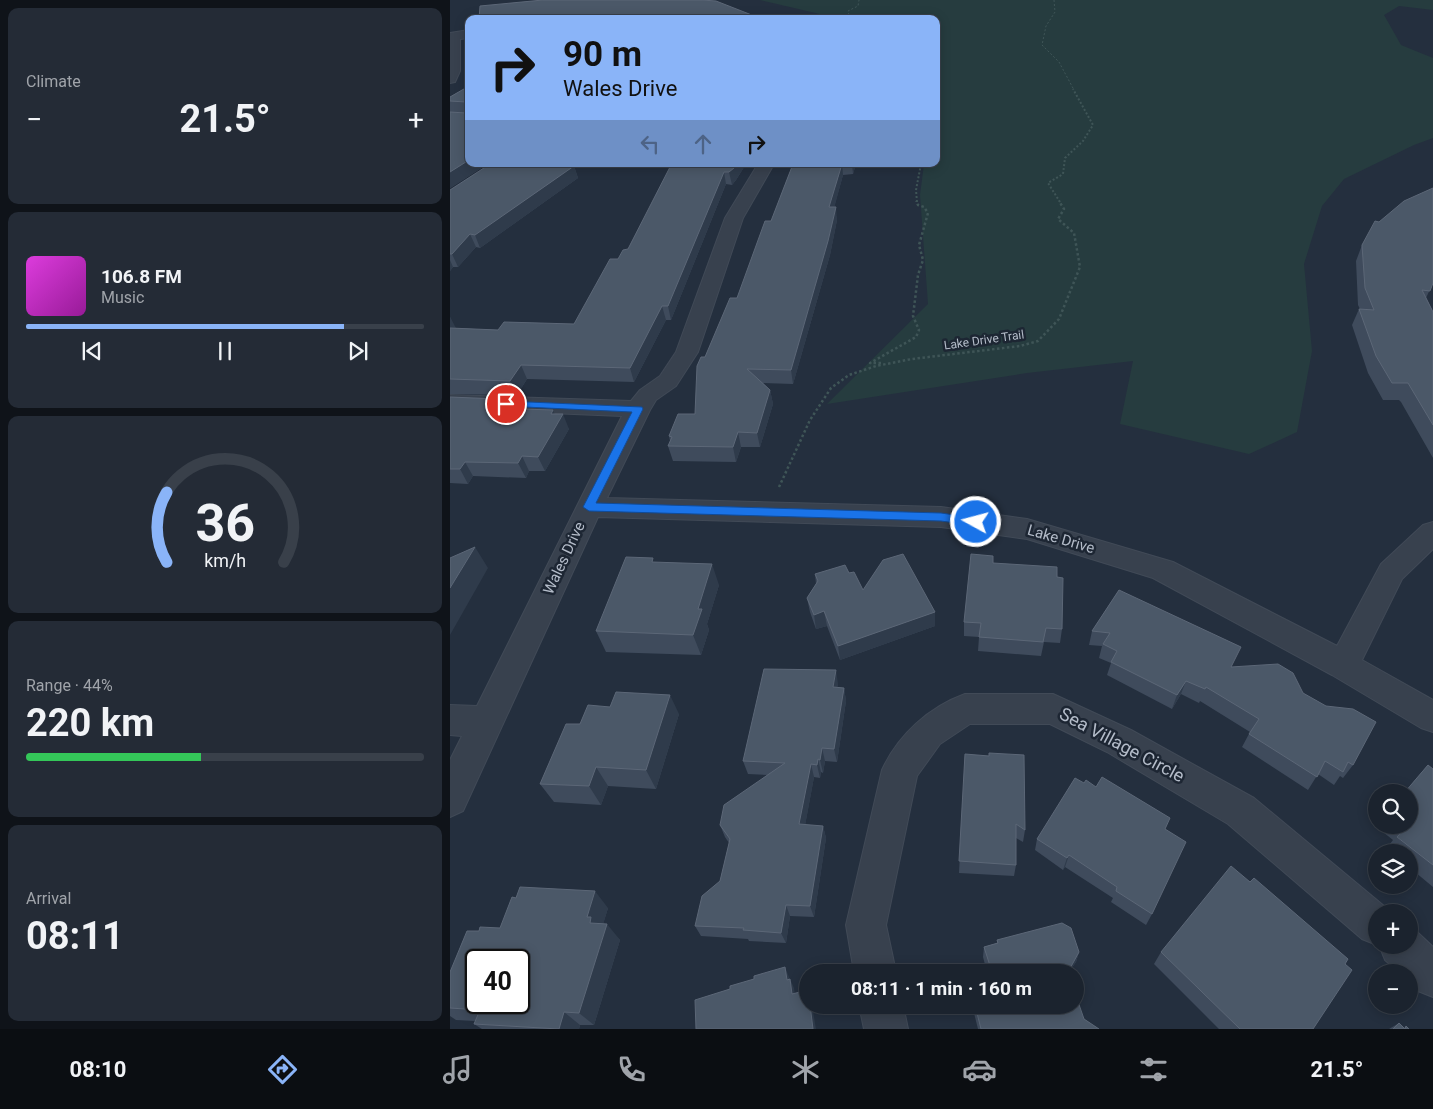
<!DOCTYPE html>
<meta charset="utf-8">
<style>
body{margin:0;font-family:Roboto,sans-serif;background:#242b36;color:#f1f3f6;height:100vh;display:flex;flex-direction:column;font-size:19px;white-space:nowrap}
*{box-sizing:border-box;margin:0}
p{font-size:16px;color:#a0a4aa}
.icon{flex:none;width:28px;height:28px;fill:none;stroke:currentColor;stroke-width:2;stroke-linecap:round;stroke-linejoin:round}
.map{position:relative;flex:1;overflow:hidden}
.drawer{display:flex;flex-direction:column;gap:8px;padding:8px;background:#0f1319;width:450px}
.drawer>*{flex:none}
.guide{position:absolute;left:15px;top:15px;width:475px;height:152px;border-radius:10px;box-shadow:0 2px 12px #0003,0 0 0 1px #39404a;background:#8ab4f8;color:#111;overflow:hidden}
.fabs{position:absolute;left:918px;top:784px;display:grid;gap:10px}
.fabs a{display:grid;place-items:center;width:50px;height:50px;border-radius:50%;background:#1b232e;box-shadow:0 2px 12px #0003,0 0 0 1px #39404a;font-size:25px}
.speed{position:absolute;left:15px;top:949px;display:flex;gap:10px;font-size:25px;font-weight:700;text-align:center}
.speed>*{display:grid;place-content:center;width:65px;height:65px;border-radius:50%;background:#1b232e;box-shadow:0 2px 12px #0003,0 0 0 1px #39404a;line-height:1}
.speed .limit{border:2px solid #111;border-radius:8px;background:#fff;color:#111}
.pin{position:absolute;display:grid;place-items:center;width:42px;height:42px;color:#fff;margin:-21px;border:2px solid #fff;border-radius:50%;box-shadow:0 1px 5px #0007}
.me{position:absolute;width:55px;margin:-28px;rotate:277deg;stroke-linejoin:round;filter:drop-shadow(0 0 4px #0008)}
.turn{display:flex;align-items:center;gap:18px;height:105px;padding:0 15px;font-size:22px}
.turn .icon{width:65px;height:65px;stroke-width:2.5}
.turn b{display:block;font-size:35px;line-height:42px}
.lanes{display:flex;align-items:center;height:48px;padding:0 15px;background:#0003;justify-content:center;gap:25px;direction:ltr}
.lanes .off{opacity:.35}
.big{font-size:38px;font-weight:700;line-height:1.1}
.drawer .tile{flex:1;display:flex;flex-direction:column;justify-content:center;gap:8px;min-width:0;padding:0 18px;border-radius:10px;background:#242b36}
.drawer .dial{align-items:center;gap:0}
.dial svg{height:130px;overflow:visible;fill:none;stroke:#39404a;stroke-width:7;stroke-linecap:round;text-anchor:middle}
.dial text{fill:#f1f3f6;stroke:none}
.song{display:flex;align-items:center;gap:15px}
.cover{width:60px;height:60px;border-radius:8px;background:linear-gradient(135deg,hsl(300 70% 55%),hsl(300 70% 35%))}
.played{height:5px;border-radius:2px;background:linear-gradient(90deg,#8ab4f8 80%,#39404a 80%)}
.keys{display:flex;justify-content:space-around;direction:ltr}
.heat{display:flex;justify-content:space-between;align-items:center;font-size:28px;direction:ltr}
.charge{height:8px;border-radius:4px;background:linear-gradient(90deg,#34c759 44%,#39404a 0)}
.trip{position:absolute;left:349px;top:964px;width:285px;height:50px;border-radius:25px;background:#1b232e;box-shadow:0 2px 12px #0003,0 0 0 1px #39404a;font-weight:700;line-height:50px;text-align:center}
.tab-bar{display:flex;height:80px;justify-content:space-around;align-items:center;background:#0b0e12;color:#a0a4aa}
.tab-bar .icon{width:35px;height:35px}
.tab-bar .active{color:#8ab4f8}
.tab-bar b{font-size:22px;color:#f1f3f6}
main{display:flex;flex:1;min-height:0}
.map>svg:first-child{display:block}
</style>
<main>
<section class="drawer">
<div class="tile"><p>Climate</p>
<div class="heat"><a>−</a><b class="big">21.5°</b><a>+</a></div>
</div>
<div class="tile">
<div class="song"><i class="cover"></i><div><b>106.8 FM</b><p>Music</p></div></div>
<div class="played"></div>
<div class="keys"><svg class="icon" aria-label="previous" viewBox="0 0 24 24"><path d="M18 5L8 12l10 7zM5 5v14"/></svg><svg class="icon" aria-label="pause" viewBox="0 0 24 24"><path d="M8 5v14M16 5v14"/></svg><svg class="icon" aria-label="next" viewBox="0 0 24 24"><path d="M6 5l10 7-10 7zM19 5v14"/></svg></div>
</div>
<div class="tile dial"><svg viewBox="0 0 100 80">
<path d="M14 69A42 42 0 1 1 86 69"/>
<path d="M14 69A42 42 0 0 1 14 26" stroke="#8ab4f8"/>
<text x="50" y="56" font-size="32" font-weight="700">36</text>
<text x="50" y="72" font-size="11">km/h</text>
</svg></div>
<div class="tile"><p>Range · 44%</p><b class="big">220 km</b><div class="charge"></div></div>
<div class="tile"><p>Arrival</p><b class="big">08:11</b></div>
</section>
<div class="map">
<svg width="983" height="1029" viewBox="0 0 983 1029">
<rect width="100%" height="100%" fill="#242f3e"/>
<path fill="#263c3f" d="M 310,0 L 983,0 L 983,10 L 949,6 L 934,15 L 951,45 L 983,58 L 983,138 L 964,145 L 894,179 L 872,206 L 854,264 L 862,351 L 847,432 L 799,454 L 670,424 L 683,361 L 577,373 L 377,404 L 478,304 L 470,195 L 474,164 L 486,164 L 486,19 L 391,19 Z"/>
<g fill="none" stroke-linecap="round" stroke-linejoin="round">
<defs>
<path id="minor" d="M 19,30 L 19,38 L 10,39 L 10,71 L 5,82 L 0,83 L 0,33 Z
M 308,164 L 324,164 L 293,218 L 248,352 L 226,386 L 206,400 L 200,410 L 157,498 L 491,507 L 577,519 L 723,562 L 887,646 L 931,564 L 973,525 L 983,522 L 983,549 L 952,579 L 912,660 L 983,700 L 983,732 L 971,728 L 882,675 L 703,578 L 577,539 L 491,527 L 148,517 L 13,811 L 0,817 L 0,760 L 12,736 L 0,735 L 0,705 L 27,706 L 172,416 L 0,409 L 0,395 L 181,401 L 190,390 L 210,376 L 226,352 L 275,218 Z
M 515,694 L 603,694 L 681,730 L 804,798 L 940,911 L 941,912 L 926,912 L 927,945 L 912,939 L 778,824 L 657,752 L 600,724 L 520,724 L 490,744 L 467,776 L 436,925 L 446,972 L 404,972 L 396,925 L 432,770 C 448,735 479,707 515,694 Z
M 959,928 L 965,930 L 983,947 L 983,997 L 968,991 L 959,982 L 959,972 L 949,972 L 935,960 L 929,945 L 959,945 Z
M 409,1005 L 453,1005 L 458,1029 L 414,1029 Z"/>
</defs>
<use href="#minor" stroke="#414a57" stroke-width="2"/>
<path stroke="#3f5557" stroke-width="1" stroke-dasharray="2 2" stroke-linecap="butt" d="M 604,0 L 605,12 L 596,26 L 592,45 L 609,62 L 624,90
M 400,19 L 398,11 L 408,6 L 409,0"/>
<path stroke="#3f5557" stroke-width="2" stroke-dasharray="2 2" stroke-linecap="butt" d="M 467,202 L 466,190 L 471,164
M 610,202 L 598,183 L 613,174 L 615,158 L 633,141 L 643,125 L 623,89"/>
<path stroke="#3f5557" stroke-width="2.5" stroke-dasharray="2.5 2.5" stroke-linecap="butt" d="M 431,363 L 420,363 L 466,337 L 469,330 L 463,316 L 468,275 L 473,260 L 469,245 L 478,213 L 474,207 L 468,205 L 466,201
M 329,487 L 360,420 L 381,388 L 399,375 L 426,366 L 462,359 L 570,346 L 588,341 L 609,319 L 630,267 L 624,233 L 608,219 L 614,209 L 609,201"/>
<use href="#minor" fill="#38414e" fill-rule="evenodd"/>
</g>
<path fill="#3f4b5c" d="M 19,86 L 19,164 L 35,164 L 36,165 L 0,188 L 0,97 Z
M 223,164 L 296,164 L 286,180 L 282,185 L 276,184 L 221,320 L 216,320 L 184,382 L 77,379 L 67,395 L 0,394 L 0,317 L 5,328 L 48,330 L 124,324 L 168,259 L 178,249 Z
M 343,164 L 406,164 L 403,174 L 393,175 L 384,207 L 387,220 L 380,255 L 343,384 L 313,383 L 320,390 L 323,404 L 310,447 L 291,447 L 286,462 L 223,461 L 218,446 L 220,441 L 219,436 L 245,414 L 255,357 L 287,298 L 321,221 Z
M 124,166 L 128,178 L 30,248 L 26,247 L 8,267 L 3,267 L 0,271 L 0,190 Z
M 929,222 L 983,283 L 976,298 L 983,312 L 983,458 L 951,402 L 949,400 L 933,400 L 918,373 L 902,325 L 909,309 L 910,309 L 908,305 L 906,261 L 912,245 Z
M 0,397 L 53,408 L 105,414 L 119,429 L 95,471 L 79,471 L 76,478 L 23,476 L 18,484 L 0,483 Z
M 205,562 L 269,585 L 257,624 L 259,630 L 251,655 L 156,652 L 146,631 Z
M 543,563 L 607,577 L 612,629 L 610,643 L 594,642 L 591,656 L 528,651 L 529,637 L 514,636 L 514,622 Z
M 399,573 L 413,590 L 485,612 L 485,626 L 390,660 L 377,626 L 366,629 L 360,612 L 357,598 L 366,584 L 365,574 Z
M 669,590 L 782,667 L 853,693 L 903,765 L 893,778 L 890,776 L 884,785 L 868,774 L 858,790 L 792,747 L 800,732 L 750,701 L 749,703 L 731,694 L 722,709 L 657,675 L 661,663 L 649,658 L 652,646 L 639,645 L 642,631 Z
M 388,684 L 387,687 L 394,688 L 396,701 L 387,762 L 375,761 L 373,773 L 371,772 L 370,778 L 364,777 L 355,825 L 373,826 L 376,838 L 364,917 L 340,916 L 336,943 L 299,941 L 298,939 L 251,936 L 245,926 L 270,881 L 279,843 L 275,837 L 270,825 L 318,775 L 298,774 L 293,761 Z
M 229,714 L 206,789 L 158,786 L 151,805 L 104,802 L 90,784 L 130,724 Z
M 515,754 L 575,830 L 573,842 L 566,838 L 566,865 L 564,876 L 509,873 Z
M 978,765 L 983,769 L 983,887 L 959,867 L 959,852 L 941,852 L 936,849 L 943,840 L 923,824 L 926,821 L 926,825 L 959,825 L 959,792 L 955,792 Z
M 634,783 L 715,829 L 702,914 L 696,925 L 661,902 L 663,898 L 615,867 L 613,870 L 585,850 L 587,839 Z
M 158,908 L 153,924 L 170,940 L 144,1025 L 130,1025 L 129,1029 L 32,1029 L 24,1024 L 25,1021 L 6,1020 L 0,1016 L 0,972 L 29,931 L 50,928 Z
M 547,940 L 629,952 L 626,962 L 619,972 L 537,972 L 533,957 L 534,947 L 547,943 Z
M 711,952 L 863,1029 L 769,1029 L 704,964 Z
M 522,1005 L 625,1005 L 634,1019 L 649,1029 L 528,1029 Z
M 949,1023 L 954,1028 L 956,1026 L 959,1029 L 939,1029 Z"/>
<path fill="#2f3b4b" d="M 19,160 L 19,164 L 35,164 L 36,165 L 0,188 L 0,172 Z
M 286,164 L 296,164 L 286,180 L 282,185 L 279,172 Z
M 392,164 L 393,175 L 381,220 L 379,207 Z
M 402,164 L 406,164 L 403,174 Z
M 124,166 L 128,178 L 30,248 L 25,235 Z
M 274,172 L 276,184 L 221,320 L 218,306 Z
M 386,207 L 387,220 L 380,255 L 343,384 L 341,370 Z
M 20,234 L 26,247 L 8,267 L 2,254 Z
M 0,260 L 3,267 L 0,271 Z
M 212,306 L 216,320 L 184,382 L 180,368 Z
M 0,317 L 6,328 L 0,330 Z
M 71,365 L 77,379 L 67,395 L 60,381 Z
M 320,390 L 323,404 L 310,447 L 307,433 Z
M 48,399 L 55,413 L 42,408 Z
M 103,410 L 108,422 L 113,414 L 119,429 L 95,471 L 88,457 L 101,414 Z
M 288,432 L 291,447 L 286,462 L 283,447 Z
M 72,456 L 79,471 L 76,478 L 68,463 Z
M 15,462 L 23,476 L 18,484 L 10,469 Z
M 25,547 L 38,568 L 0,635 L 0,588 Z
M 262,564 L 269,585 L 257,624 L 259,630 L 251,655 L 243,635 L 248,609 Z
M 374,611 L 377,626 L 366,629 L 364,615 Z
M 485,612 L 485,626 L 390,660 L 388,646 Z
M 386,670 L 388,684 L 385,701 L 383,687 Z
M 736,681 L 731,694 L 722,709 L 727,695 Z
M 394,688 L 396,701 L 387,762 L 384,749 Z
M 220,695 L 229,714 L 206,789 L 196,770 Z
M 372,748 L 375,761 L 373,773 L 370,760 Z
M 368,759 L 371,772 L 370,778 L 367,765 Z
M 361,764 L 364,777 L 353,837 L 349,824 Z
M 146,767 L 158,786 L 151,805 L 139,786 Z
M 373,826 L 376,838 L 364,917 L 360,906 Z
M 619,855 L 615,867 L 613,870 L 617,858 Z
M 145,891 L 158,908 L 152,928 L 157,924 L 170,940 L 144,1025 L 129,1013 L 140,923 L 137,917 Z
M 336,905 L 340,916 L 336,943 L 331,933 Z
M 629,952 L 626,962 L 619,972 L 618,972 Z
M 335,967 L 339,977 L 341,990 L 337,980 Z
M 340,979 L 344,988 L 346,1003 L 342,994 Z
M 360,1005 L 362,1005 L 366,1029 L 363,1029 Z
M 114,1012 L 130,1025 L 129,1029 L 109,1029 Z"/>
<path fill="#4b5868" stroke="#5c6777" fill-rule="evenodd" d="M 93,0 L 252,0 L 266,1 L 312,19 L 29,19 L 30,6 Z
M 19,86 L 19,160 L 0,172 L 0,112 L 16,113 L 16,102 L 0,101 L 0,97 Z
M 40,164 L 109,164 L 124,166 L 25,235 L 20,234 L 2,254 L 0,254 L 0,190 Z
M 223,164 L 286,164 L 284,168 L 279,172 L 274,172 L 218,306 L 212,306 L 180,368 L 71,365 L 60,381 L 0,379 L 0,328 L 48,330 L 54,322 L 124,324 L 160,259 L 168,259 L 173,250 L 178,249 L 220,167 Z
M 343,164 L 392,164 L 379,207 L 386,207 L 378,241 L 341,370 L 297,369 L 320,390 L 307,433 L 288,432 L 283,447 L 218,446 L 222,437 L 219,436 L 228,414 L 245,414 L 247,366 L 251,357 L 255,357 L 280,298 L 287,298 L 315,221 L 321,221 Z
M 983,188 L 983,283 L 980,291 L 972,290 L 983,312 L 983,425 L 958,383 L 942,383 L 926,356 L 909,309 L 924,310 L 915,288 L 912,245 L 925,221 L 929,222 L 954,201 Z
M 0,397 L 48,399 L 42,408 L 103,410 L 101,414 L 113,414 L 88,457 L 72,456 L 68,463 L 15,462 L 10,469 L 0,469 Z
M 25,547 L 0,588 L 0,558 Z
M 453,554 L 485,612 L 388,646 L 374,611 L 364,615 L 357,598 L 368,581 L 365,574 L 395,565 L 399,573 L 404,572 L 413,590 L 433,560 Z
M 521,554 L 543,556 L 543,563 L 607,567 L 607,577 L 613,578 L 612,629 L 596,628 L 593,642 L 529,637 L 531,623 L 514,622 Z
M 176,557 L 203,558 L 202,562 L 262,564 L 248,609 L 252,609 L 243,635 L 146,631 Z
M 669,590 L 791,647 L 781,667 L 828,664 L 843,673 L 853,693 L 876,706 L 903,709 L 926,722 L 903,765 L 898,762 L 893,772 L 875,761 L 867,777 L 799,734 L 809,719 L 756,687 L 755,689 L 736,681 L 727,695 L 661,662 L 667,651 L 653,644 L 660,633 L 642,631 Z
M 314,669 L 386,670 L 383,687 L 394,688 L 384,749 L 372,748 L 370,760 L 368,759 L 367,765 L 361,764 L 349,824 L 373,826 L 360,906 L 336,905 L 331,933 L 293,930 L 294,928 L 245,926 L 252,896 L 270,881 L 280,839 L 270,825 L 274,805 L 335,763 L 293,761 Z
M 166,692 L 220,695 L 196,770 L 146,767 L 139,786 L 90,784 L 116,724 L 130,724 L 138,705 L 160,707 Z
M 539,753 L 574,755 L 575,830 L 566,824 L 566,865 L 509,861 L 515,754 L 539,756 Z
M 978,765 L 983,769 L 983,865 L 947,837 L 955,828 L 951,825 L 959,825 L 959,792 L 955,792 Z
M 652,777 L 720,818 L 715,829 L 736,842 L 702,914 L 666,891 L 667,887 L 619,855 L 617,858 L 587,839 L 625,778 L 634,783 L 636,780 L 646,787 Z
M 781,866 L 800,882 L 804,878 L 898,959 L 895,964 L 902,970 L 863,1029 L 790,1029 L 711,952 Z
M 70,887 L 145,891 L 137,917 L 141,917 L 140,923 L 157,924 L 129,1013 L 114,1012 L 109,1029 L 24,1024 L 30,1010 L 0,1008 L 0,972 L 17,931 L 29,931 L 30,927 L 50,928 L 62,897 L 66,898 ZM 26,960 L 69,960 L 69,1002 L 26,1002 Z
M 612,923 L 621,928 L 629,952 L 618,972 L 542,972 L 534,947 L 548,943 L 547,940 Z
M 335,967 L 337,980 L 340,979 L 342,994 L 358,990 L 358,1005 L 360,1005 L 363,1029 L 246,1029 L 245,1000 L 280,989 L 280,986 L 304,979 L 304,976 Z
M 625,993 L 634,1019 L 649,1029 L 531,1029 L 525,1005 L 625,1005 Z
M 949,1023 L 955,1029 L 956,1026 L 959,1029 L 943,1029 Z"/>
<path fill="#1a73e8" stroke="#114b97" d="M 56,401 L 192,407 L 193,409 L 146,503 L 491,513 L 526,518 L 531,522 L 526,526 L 491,521 L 139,511 L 133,507 L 182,412 L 53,406 L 53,402 Z"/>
<g text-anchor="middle" stroke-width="5" stroke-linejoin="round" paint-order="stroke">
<g font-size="12" fill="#b4bcc9" stroke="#1d2633">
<text transform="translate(534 340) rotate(-8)" y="4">Lake Drive Trail</text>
</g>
<g font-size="15" fill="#b4bcc9" stroke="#1d2633">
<text transform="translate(611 539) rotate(16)" y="5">Lake Drive</text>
<text transform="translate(114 558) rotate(-65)" y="5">Wales Drive</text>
</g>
<g font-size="18" fill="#b4bcc9" stroke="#1d2633">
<text transform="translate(672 745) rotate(28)" y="6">Sea Village Circle</text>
</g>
</g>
</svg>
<div class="fabs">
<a><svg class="icon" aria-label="search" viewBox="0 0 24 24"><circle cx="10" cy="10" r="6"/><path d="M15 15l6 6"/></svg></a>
<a><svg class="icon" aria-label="layers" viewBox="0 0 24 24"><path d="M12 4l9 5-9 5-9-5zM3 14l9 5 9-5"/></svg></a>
<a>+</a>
<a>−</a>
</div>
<div class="speed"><div class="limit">40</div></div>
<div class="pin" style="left:56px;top:404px;background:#d93025"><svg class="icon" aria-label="arrive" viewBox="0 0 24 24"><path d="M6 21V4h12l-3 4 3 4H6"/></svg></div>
<svg class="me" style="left:526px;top:522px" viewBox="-20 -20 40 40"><circle r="17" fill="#1a73e8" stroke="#fff" stroke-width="3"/><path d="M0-11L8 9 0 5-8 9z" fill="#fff"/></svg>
<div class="trip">08:11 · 1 min · 160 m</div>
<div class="guide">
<div class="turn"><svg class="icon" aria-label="right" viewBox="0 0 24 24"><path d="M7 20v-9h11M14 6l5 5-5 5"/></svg><div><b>90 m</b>Wales Drive</div></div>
<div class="lanes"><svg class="icon off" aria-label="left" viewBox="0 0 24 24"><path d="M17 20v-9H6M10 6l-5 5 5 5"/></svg><svg class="icon off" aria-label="ahead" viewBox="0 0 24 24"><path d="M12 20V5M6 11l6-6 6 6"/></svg><svg class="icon" aria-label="right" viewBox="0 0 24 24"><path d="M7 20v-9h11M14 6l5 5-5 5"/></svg></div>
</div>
</div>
</main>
<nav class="tab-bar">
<b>08:10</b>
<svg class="icon active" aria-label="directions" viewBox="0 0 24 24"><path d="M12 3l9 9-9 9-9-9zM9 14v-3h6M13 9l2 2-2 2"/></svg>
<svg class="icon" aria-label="music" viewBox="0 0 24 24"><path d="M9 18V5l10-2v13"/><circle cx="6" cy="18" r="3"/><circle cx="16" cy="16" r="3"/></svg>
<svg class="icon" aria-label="phone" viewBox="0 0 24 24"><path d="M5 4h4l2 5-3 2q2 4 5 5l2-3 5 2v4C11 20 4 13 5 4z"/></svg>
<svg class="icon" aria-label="climate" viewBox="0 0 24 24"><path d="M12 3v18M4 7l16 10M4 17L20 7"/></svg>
<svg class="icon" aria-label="car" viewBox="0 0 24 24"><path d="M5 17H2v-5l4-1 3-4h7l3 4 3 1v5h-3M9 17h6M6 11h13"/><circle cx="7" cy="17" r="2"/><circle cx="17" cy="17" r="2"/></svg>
<svg class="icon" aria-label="filters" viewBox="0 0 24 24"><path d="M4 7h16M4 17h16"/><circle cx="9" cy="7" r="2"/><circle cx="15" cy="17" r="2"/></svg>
<b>21.5°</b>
</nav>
